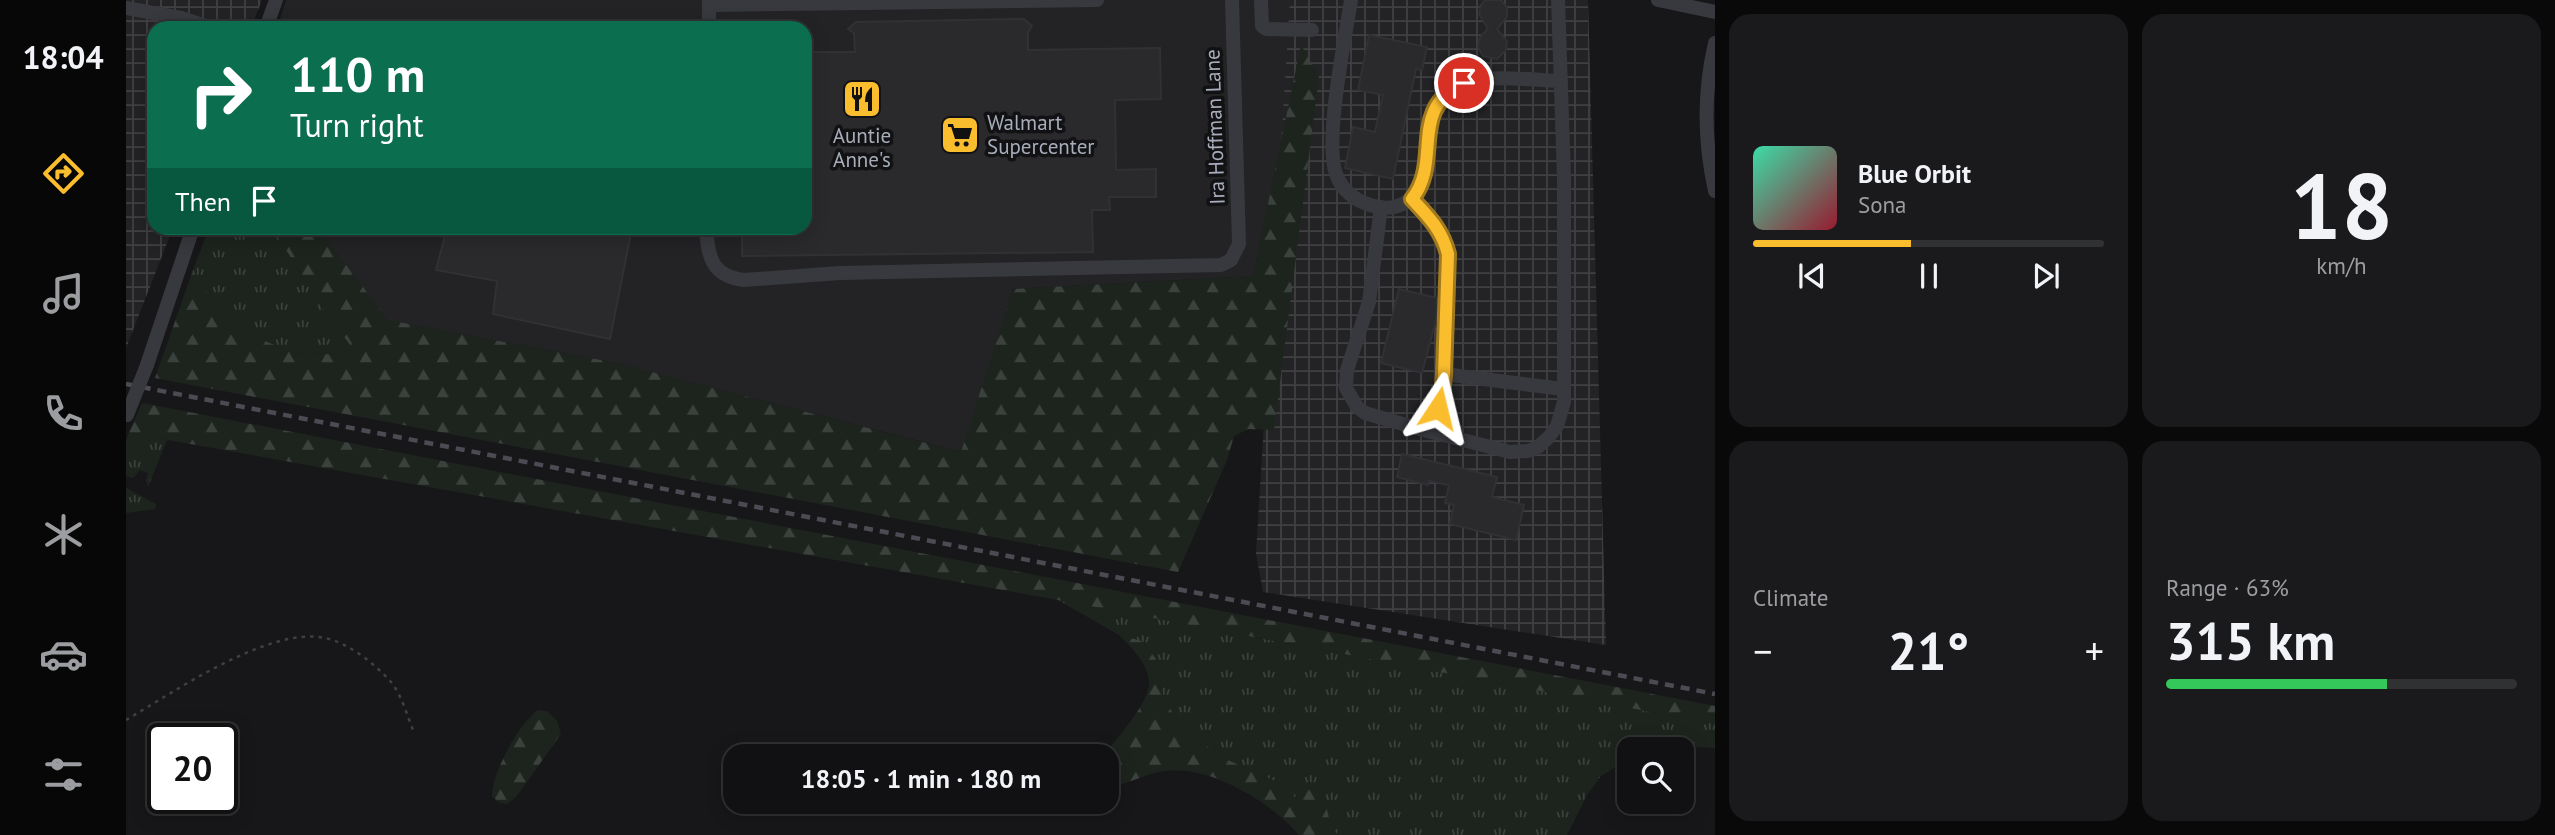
<!DOCTYPE html>
<meta charset="utf-8">
<style>
body{margin:0;font-family:"PT Sans",sans-serif;background:#1a1a1c;color:#f1f3f6;height:100vh;display:flex;flex-direction:column;font-size:26px;white-space:nowrap}
*{box-sizing:border-box;margin:0}
p{font-size:23px;color:#9c9da0}
.icon{flex:none;width:38px;height:38px;fill:none;stroke:currentColor;stroke-width:2;stroke-linecap:round;stroke-linejoin:round}
.map{position:relative;flex:1;overflow:hidden}
.panel{display:flex;flex-direction:column;gap:14px;padding:14px;background:#09090a;width:840px}
.panel>*{flex:none}
.top-card{position:absolute;left:21px;top:21px;width:665px;height:214px;border-radius:21px;box-shadow:0 4px 18px #0003,0 0 0 2px #303133;background:#0b6e4f;color:#fff;overflow:hidden}
.controls{position:absolute;left:1491px;top:737px;display:grid;gap:14px}
.controls a{display:grid;place-items:center;width:77px;height:77px;border-radius:14px;background:#111113;box-shadow:0 4px 18px #0003,0 0 0 2px #303133;font-size:35px}
.speed{position:absolute;left:21px;top:723px;display:flex;gap:14px;font-size:35px;font-weight:700;text-align:center}
.speed>*{display:grid;place-content:center;width:91px;height:91px;border-radius:50%;background:#111113;box-shadow:0 4px 18px #0003,0 0 0 2px #303133;line-height:1}
.speed .limit{border:4px solid #111;border-radius:10px;background:#fff;color:#111}
.pin{position:absolute;display:grid;place-items:center;width:60px;height:60px;color:#fff;margin:-30px;border:4px solid #fff;border-radius:50%;box-shadow:0 2px 7px #0007}
.me{position:absolute;width:77px;margin:-38px;rotate:10deg;stroke-linejoin:round;filter:drop-shadow(0 0 5px #0008)}
.turn{display:flex;align-items:center;gap:24px;height:147px;padding:0 28px;font-size:32px}
.turn .icon{width:91px;height:91px;stroke-width:2.5}
.turn b{display:block;font-size:49px;line-height:60px}
.then{display:flex;align-items:center;height:66px;padding:0 28px;background:#0003;gap:14px;font-size:26px}
.big{font-size:52px;font-weight:800;line-height:1.1}
.panel .widget{flex:1;display:flex;flex-direction:column;justify-content:center;gap:10px;min-width:0;padding:0 24px;border-radius:21px;background:#1a1a1c}
.panel .dial{align-items:center;gap:0}
.dial b{font-size:91px;line-height:1}
.song{display:flex;align-items:center;gap:21px}
.cover{width:84px;height:84px;border-radius:10px;background:linear-gradient(135deg,hsl(160 70% 55%),hsl(350 70% 35%))}
.played{height:7px;border-radius:4px;background:linear-gradient(90deg,#fabd2e 45%,#303133 45%)}
.keys{display:flex;justify-content:space-around;direction:ltr}
.heat{display:flex;justify-content:space-between;align-items:center;font-size:38px;direction:ltr}
.charge{height:10px;border-radius:5px;background:linear-gradient(90deg,#34c759 63%,#303133 0)}
.panel .tiles{flex:1;display:grid;gap:14px;grid-template-columns:repeat(2,1fr)}
.trip{position:absolute;left:597px;top:744px;width:396px;height:70px;border-radius:21px;background:#111113;box-shadow:0 4px 18px #0003,0 0 0 2px #303133;font-weight:800;line-height:70px;text-align:center}
main{display:flex;flex:1;min-height:0}
.dock{display:flex;flex-direction:column;width:126px;justify-content:space-around;align-items:center;background:#070708;color:#9c9da0}
.dock .icon{width:49px;height:49px}
.dock .current{color:#fabd2e}
.dock b{font-size:32px;color:#f1f3f6}
.map>svg:first-child{display:block}
</style>
<main>
<nav class="dock">
<b>18:04</b>
<svg class="icon current" aria-label="directions" viewBox="0 0 24 24"><path d="M12 3l9 9-9 9-9-9zM9 14v-3h6M13 9l2 2-2 2"/></svg>
<svg class="icon" aria-label="music" viewBox="0 0 24 24"><path d="M9 18V5l10-2v13"/><circle cx="6" cy="18" r="3"/><circle cx="16" cy="16" r="3"/></svg>
<svg class="icon" aria-label="phone" viewBox="0 0 24 24"><path d="M5 4h4l2 5-3 2q2 4 5 5l2-3 5 2v4C11 20 4 13 5 4z"/></svg>
<svg class="icon" aria-label="climate" viewBox="0 0 24 24"><path d="M12 3v18M4 7l16 10M4 17L20 7"/></svg>
<svg class="icon" aria-label="car" viewBox="0 0 24 24"><path d="M5 17H2v-5l4-1 3-4h7l3 4 3 1v5h-3M9 17h6M6 11h13"/><circle cx="7" cy="17" r="2"/><circle cx="17" cy="17" r="2"/></svg>
<svg class="icon" aria-label="filters" viewBox="0 0 24 24"><path d="M4 7h16M4 17h16"/><circle cx="9" cy="7" r="2"/><circle cx="15" cy="17" r="2"/></svg>
</nav>
<div class="map">
<svg width="1589" height="835" viewBox="0 0 1589 835">
<defs>
<pattern id="industrial-grid" width="8" height="8" patternUnits="userSpaceOnUse" patternTransform="scale(1.75)"><rect width="8" height="8" fill="#232326"/><path d="M0 4h8M4 0v8" fill="none" stroke="#404043"/></pattern>
<pattern id="grass-tufts" width="24" height="20" patternUnits="userSpaceOnUse" patternTransform="scale(1.75)"><rect width="24" height="20" fill="#1d241e"/><path d="M3 7l-1-3M5 7V3M7 7l1-3M15 17l-1-3M17 17v-4M19 17l1-3" fill="none" stroke="#3b413d"/></pattern>
<pattern id="forest-firs" width="22" height="20" patternUnits="userSpaceOnUse" patternTransform="scale(1.75)"><rect width="22" height="20" fill="#1d241e"/><path d="M5 1l3.5 6h-7zM16 11l3.5 6h-7z" fill="#3b413d"/></pattern>
</defs>
<rect width="100%" height="100%" fill="#171719"/>
<path fill="#232326" d="M 160,0 L 1185,0 L 1127,276 L 887,289 L 836,452 L 491,363 L 261,320 L 192,228 L 679,228 L 679,28 L 151,28 Z"/>
<path fill="url(#industrial-grid)" d="M 0,0 L 136,0 L 125,28 L 28,28 L 28,228 L 47,228 L 0,348 Z
M 1164,0 L 1462,0 L 1480,645 L 1137,592 L 1130,553 Z"/>
<path fill="url(#grass-tufts)" d="M 83,228 L 146,228 L 204,319 L 234,356 L 165,352 L 132,338 L 101,318 L 66,273 Z
M 3,433 L 41,440 L 22,487 L 20,480 L 22,473 L 13,470 L 10,475 L 6,478 L 0,476 L 0,441 Z
M 0,488 L 30,504 L 29,509 L 0,513 Z
M 932,600 L 1589,724 L 1589,748 L 1553,746 L 1503,749 L 1503,759 L 1475,776 L 1461,795 L 1441,835 L 1211,835 L 1204,822 L 1197,793 L 1173,801 L 1153,783 L 1104,761 L 1058,731 L 1038,699 L 1030,659 L 1016,641 L 993,635 Z"/>
<path fill="url(#forest-firs)" d="M 1175,45 L 1193,77 L 1148,430 L 1122,429 L 1108,436 L 1101,460 L 1052,572 L 29,378 L 66,273 L 101,318 L 132,338 L 165,352 L 233,356 L 204,319 L 146,228 L 192,228 L 262,320 L 491,363 L 835,452 L 887,289 L 1127,276 Z
M 16,403 L 1589,706 L 1589,724 L 932,600 L 3,433 Z
M 993,635 L 1016,641 L 1030,659 L 1038,699 L 1058,731 L 1104,761 L 1153,783 L 1172,800 L 1176,787 L 1187,787 L 1197,793 L 1204,822 L 1211,835 L 1173,835 C 1145,802 1083,764 1038,771 C 1019,773 1002,786 980,786 L 980,756 L 977,756 C 990,739 1025,702 1023,681 C 1022,663 1005,647 993,635 Z
M 412,710 L 421,711 L 431,721 L 435,734 L 390,797 L 381,804 L 372,802 L 366,796 C 366,773 393,723 412,710 Z"/>
<path fill="#2a2a2d" stroke="#313135" stroke-width="2" d="M 1359,0 L 1375,0 L 1381,8 L 1381,17 L 1371,29 L 1381,41 L 1380,50 L 1371,59 L 1357,56 L 1352,47 L 1354,37 L 1362,29 L 1353,14 L 1355,5 Z
M 898,19 L 906,26 L 902,32 L 902,50 L 1034,48 L 1035,99 L 989,100 L 990,170 L 1030,169 L 1030,197 L 983,197 L 984,210 L 966,210 L 967,252 L 616,256 L 616,234 L 658,234 L 658,228 L 679,228 L 679,52 L 729,52 L 728,33 L 722,29 L 730,22 Z
M 1243,35 L 1301,47 L 1296,70 L 1290,69 L 1267,179 L 1219,168 L 1227,127 L 1249,132 L 1257,95 L 1232,90 Z
M 321,228 L 506,228 L 484,339 L 367,314 L 371,281 L 310,270 Z
M 1273,289 L 1311,298 L 1310,320 L 1296,373 L 1255,363 Z
M 1276,454 L 1371,477 L 1366,497 L 1398,505 L 1390,540 L 1324,524 L 1328,505 L 1319,503 L 1323,485 L 1303,481 L 1302,485 L 1271,477 Z"/>
<g fill="none" stroke-linecap="round" stroke-linejoin="round">
<path stroke="#3e4045" stroke-width="2.5" stroke-dasharray="3.5 5" stroke-linecap="butt" d="M 0,720 C 48,692 143,626 199,638 C 223,643 249,664 265,682 C 275,694 281,715 287,730"/>
<path stroke="#38393e" stroke-width="14" d="M 583,0 L 583,28
M 1135,0 L 1136,26 L 1140,29 L 1186,30
M 1225,0 C 1219,39 1198,141 1210,174 C 1216,190 1228,200 1244,205 C 1256,209 1269,209 1280,202 C 1307,186 1298,150 1303,124 C 1305,110 1314,97 1325,89 C 1349,72 1406,80 1435,81
M 1532,0 L 1589,12
M 583,5 L 971,0
M 0,8 L 55,18 L 86,28
M 140,28 L 150,0
M 1589,43 C 1577,94 1578,141 1589,191
M 1255,207 L 1243,302 L 1221,370 L 1220,388 L 1231,407 L 1239,413 L 1290,428 L 1307,416 L 1316,397 L 1322,254 L 1319,239 L 1312,228 L 1286,199
M 580,228 C 582,256 585,276 618,280 L 714,273 L 1095,265 L 1105,260 L 1113,244 L 1106,0
M 21,365 L 67,228
M 1318,374 L 1437,389
M 1290,428 L 1384,452 L 1402,451 L 1412,447 L 1423,437 L 1431,426 L 1438,402 L 1438,177 L 1432,0"/>
<path stroke="#4b4c53" stroke-width="4.5" stroke-dasharray="9 7" stroke-linecap="butt" d="M 0,384 L 1589,694"/>
<path stroke="#38393e" stroke-width="14" d="M 1,415 L 21,365"/>
</g>
<g fill="none" stroke-linecap="round" stroke-linejoin="round">
<defs>
<path id="route" d="M 1312,408 L 1316,397 L 1318,374 L 1322,254 C 1316,230 1302,216 1286,199 C 1317,160 1281,110 1338,83"/>
</defs>
<use href="#route" stroke="#a27b1e" stroke-width="18"/>
<use href="#route" stroke="#fabd2e" stroke-width="12"/>
</g>
<defs>
<symbol id="restaurant-square" viewBox="-11 -11 22 22"><rect x="-9" y="-9" width="18" height="18" rx="4" fill="#fabd2e" stroke="#121214"/><path d="M-5-6h1v4h1v-4h1v4h1v-4h1v5L-1.5 .5V6h-2V.5L-5-1ZM5-6V6H3V1.5H1.5Q1.5-4 5-6Z" fill="#111"/></symbol>
<symbol id="supermarket-square" viewBox="-11 -11 22 22"><rect x="-9" y="-9" width="18" height="18" rx="4" fill="#fabd2e" stroke="#121214"/><path d="M-6-5.5h2.5l.6 2H6L4.5 2H-2.5L-4.4-4H-6ZM-1.5 3.2a1.3 1.3 0 1 0 .1 0ZM3 3.2a1.3 1.3 0 1 0 .1 0Z" fill="#111"/></symbol>
</defs>
<g fill-rule="evenodd">
<use href="#restaurant-square" x="714" y="77" width="44" height="44"/>
<use href="#supermarket-square" x="812" y="113" width="44" height="44"/>
</g>
<g text-anchor="middle" stroke-width="7" stroke-linejoin="round" paint-order="stroke">
<g font-size="21" fill="#a8adba" stroke="#121214" text-anchor="start">
<text x="861" y="130">Walmart<tspan x="861" dy="24">Supercenter</tspan></text>
<text x="736" y="143" text-anchor="middle">Auntie<tspan x="736" dy="24">Anne's</tspan></text>
</g>
<g font-size="21" fill="#a8adba" stroke="#121214">
<text transform="translate(1089 127) rotate(-92)" y="7">Ira Hoffman Lane</text>
</g>
</g>
</svg>
<div class="controls">
<a><svg class="icon" aria-label="search" viewBox="0 0 24 24"><circle cx="10" cy="10" r="6"/><path d="M15 15l6 6"/></svg></a>
</div>
<div class="speed"><div class="limit">20</div></div>
<div class="pin" style="left:1338px;top:83px;background:#d93025"><svg class="icon" aria-label="arrive" viewBox="0 0 24 24"><path d="M6 21V4h12l-3 4 3 4H6"/></svg></div>
<svg class="me" style="left:1312px;top:408px" viewBox="-20 -20 40 40"><path d="M0-17L14 15 0 8-14 15z" fill="#fabd2e" stroke="#fff" stroke-width="4"/></svg>
<div class="trip">18:05 · 1 min · 180 m</div>
<div class="top-card">
<div class="turn"><svg class="icon" aria-label="right" viewBox="0 0 24 24"><path d="M7 20v-9h11M14 6l5 5-5 5"/></svg><div><b>110 m</b>Turn right</div></div>
<div class="then">Then<svg class="icon" aria-label="arrive" viewBox="0 0 24 24"><path d="M6 21V4h12l-3 4 3 4H6"/></svg></div>
</div>
</div>
<section class="panel">
<div class="tiles">
<div class="widget">
<div class="song"><i class="cover"></i><div><b>Blue Orbit</b><p>Sona</p></div></div>
<div class="played"></div>
<div class="keys"><svg class="icon" aria-label="previous" viewBox="0 0 24 24"><path d="M18 5L8 12l10 7zM5 5v14"/></svg><svg class="icon" aria-label="pause" viewBox="0 0 24 24"><path d="M8 5v14M16 5v14"/></svg><svg class="icon" aria-label="next" viewBox="0 0 24 24"><path d="M6 5l10 7-10 7zM19 5v14"/></svg></div>
</div>
<div class="widget dial"><b>18</b><p>km/h</p></div>
<div class="widget"><p>Climate</p>
<div class="heat"><a>−</a><b class="big">21°</b><a>+</a></div>
</div>
<div class="widget"><p>Range · 63%</p><b class="big">315 km</b><div class="charge"></div></div>
</div>
</section>
</main>
